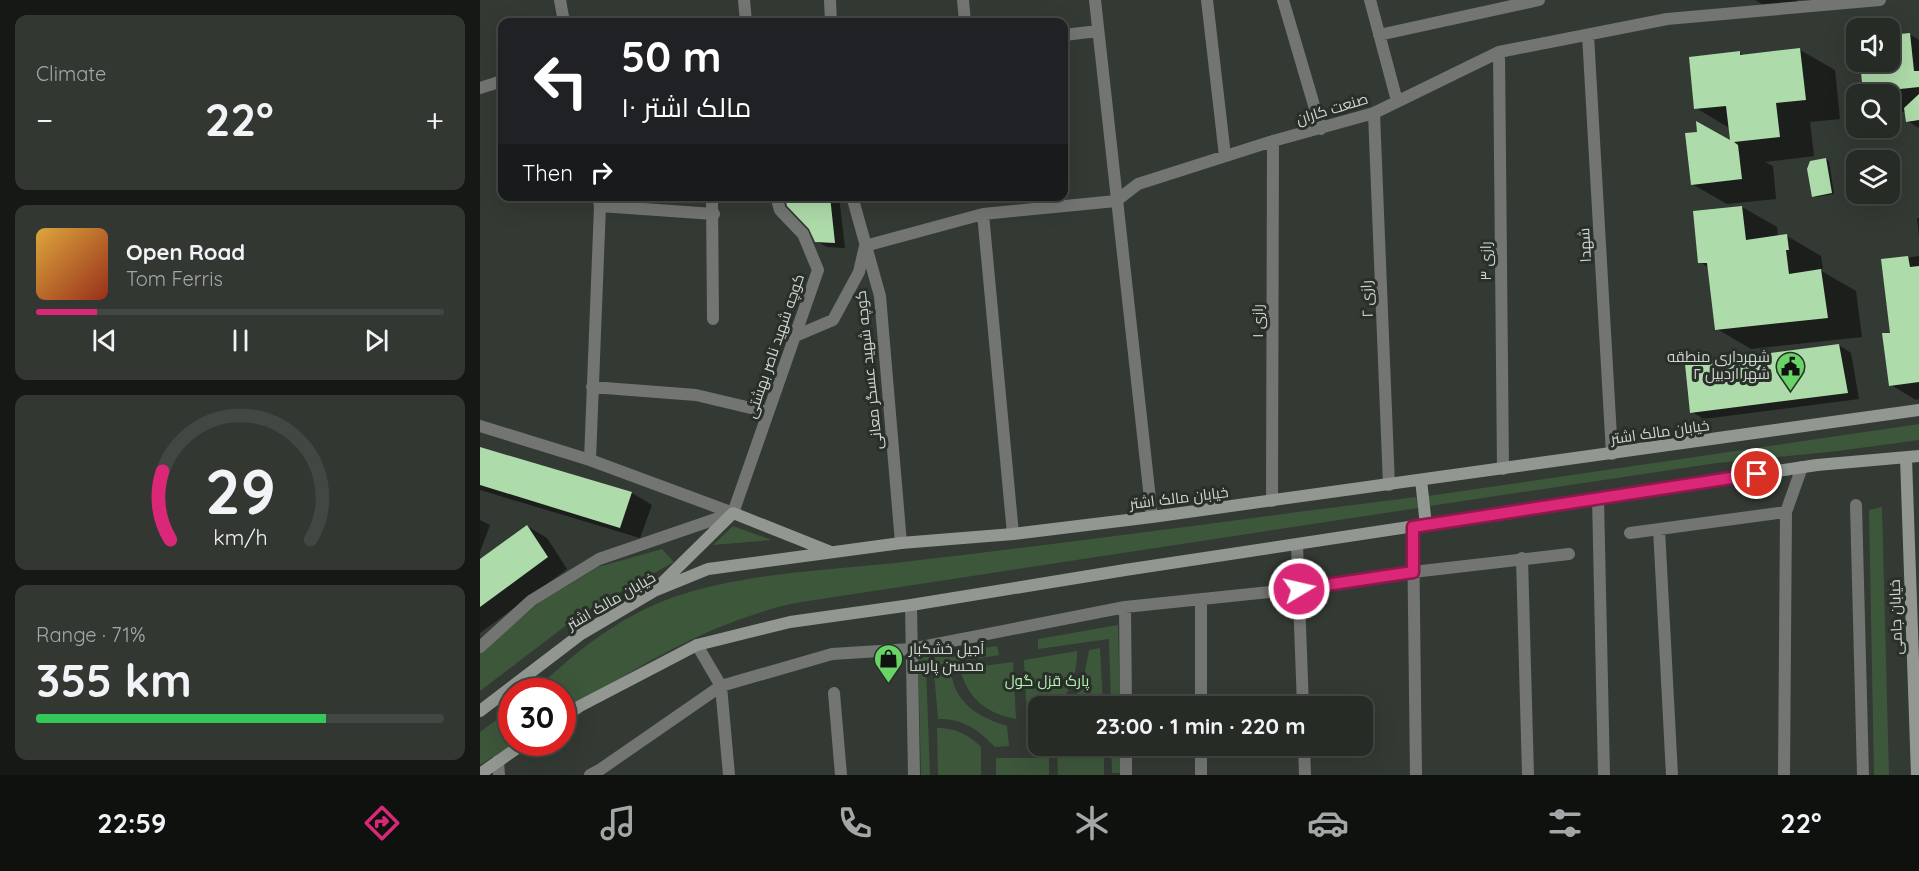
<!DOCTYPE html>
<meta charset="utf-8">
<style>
body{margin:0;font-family:Quicksand,Cairo,sans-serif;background:#323732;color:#f1f3f6;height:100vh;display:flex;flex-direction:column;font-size:22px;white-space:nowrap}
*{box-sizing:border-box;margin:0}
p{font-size:20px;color:#a4a7a7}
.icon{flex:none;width:33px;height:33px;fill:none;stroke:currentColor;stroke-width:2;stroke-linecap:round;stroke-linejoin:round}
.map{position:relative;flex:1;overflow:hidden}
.panel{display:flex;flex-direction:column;gap:15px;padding:15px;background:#151815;width:480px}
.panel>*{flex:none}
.guide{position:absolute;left:18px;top:18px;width:570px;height:183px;border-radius:12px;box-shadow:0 6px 24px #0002,0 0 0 2px #424743;background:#202124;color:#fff;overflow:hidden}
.tools{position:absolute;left:1366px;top:18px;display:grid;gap:12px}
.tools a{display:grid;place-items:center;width:54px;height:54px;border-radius:12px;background:#262b26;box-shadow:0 6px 24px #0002,0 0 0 2px #424743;font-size:30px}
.speed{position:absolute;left:18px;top:678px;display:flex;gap:12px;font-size:30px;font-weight:700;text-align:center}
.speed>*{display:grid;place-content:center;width:78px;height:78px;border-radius:50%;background:#262b26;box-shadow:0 6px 24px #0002,0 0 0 2px #424743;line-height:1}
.speed .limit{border:9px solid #d22;background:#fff;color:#111}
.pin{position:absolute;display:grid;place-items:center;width:51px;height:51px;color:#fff;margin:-26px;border:3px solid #fff;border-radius:50%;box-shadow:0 2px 6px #0007}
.me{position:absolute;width:66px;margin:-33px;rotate:81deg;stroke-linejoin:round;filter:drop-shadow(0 0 4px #0008)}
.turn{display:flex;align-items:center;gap:21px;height:126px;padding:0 24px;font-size:27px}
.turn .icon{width:78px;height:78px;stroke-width:2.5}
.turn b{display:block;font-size:42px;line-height:51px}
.then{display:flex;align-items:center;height:57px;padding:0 24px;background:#0003;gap:12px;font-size:22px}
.big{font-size:45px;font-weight:700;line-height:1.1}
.panel .tile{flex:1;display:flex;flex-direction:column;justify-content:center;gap:9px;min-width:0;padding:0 21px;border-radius:12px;background:#323732}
.panel .dial{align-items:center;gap:0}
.dial svg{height:156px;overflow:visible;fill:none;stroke:#424743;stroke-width:7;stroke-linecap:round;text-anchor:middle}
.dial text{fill:#f1f3f6;stroke:none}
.song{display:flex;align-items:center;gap:18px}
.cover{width:72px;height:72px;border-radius:9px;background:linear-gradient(135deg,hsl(40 70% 55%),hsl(10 70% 35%))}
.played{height:6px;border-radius:3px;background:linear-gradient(90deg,#db2777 15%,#424743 15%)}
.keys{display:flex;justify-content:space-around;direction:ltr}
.heat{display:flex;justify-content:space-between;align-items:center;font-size:33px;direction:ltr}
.charge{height:9px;border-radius:4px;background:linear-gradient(90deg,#34c759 71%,#424743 0)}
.trip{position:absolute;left:548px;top:696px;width:345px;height:60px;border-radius:12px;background:#262b26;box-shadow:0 6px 24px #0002,0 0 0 2px #424743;font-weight:700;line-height:60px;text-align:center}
.tab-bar{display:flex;height:96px;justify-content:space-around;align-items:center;background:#0f110f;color:#a4a7a7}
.tab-bar .icon{width:42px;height:42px}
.tab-bar .active{color:#db2777}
.tab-bar b{font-size:27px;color:#f1f3f6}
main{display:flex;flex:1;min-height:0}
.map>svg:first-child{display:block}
</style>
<main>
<section class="panel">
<div class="tile"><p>Climate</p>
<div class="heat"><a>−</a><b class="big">22°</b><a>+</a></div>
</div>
<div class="tile">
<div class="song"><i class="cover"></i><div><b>Open Road</b><p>Tom Ferris</p></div></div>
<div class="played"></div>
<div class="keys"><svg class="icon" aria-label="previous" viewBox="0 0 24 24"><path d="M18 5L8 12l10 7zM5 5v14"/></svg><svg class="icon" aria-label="pause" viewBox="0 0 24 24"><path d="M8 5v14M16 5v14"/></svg><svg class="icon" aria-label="next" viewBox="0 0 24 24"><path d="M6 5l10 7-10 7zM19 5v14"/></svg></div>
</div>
<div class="tile dial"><svg viewBox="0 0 100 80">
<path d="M14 69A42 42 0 1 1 86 69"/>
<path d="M14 69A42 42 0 0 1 10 34" stroke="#db2777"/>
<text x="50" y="56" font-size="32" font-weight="700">29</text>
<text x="50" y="72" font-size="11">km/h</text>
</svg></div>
<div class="tile"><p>Range · 71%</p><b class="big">355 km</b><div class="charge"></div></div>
</section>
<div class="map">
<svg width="1439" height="775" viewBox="0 0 1439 775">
<rect width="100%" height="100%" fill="#333933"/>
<path fill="#3d573b" d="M 1439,424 L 1439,440 L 1358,451 L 1237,463 L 950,506 L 948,496 Z
M 936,497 L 938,508 L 315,603 C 226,623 159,667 83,712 L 82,692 L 53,692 C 94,653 139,616 194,597 C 269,571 352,571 431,561 C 599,542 767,518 936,497 Z
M 1402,507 L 1409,775 L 1394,775 L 1389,510 Z
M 253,526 L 292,540 L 233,545 Z
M 182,549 L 194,562 L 101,614 L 0,691 L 0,653 L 60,602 L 118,567 Z
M 638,625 L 640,706 L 631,706 L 629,639 L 558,649 L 558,639 Z
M 517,646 L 519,655 L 446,667 L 450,775 L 441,775 L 438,657 Z
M 620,648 L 623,706 L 588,706 C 603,691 605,671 609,650 Z
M 597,651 C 597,672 592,693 575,706 L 558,706 L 558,716 L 547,718 L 544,660 Z
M 533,662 L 536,719 C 506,713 488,699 480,669 Z
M 471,672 C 475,704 499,717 527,726 L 529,746 L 515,747 C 499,730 482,718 458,719 L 454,673 Z
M 31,709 L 32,742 L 35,743 L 0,765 L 0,732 Z
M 457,728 C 475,728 488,734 501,747 L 501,775 L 458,775 Z
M 577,746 L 624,746 L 624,775 L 578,775 Z
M 631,746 L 640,746 L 641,773 L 632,773 Z
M 516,758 L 569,758 L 569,775 L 516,775 Z"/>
<path fill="#0007" d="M 1275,0 L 1317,0 L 1317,2 L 1282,4 Z
M 1429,34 L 1439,40 L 1439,128 L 1427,121 L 1426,112 L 1419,112 L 1410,107 L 1410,94 L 1388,94 L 1385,92 L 1381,62 L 1410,62 L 1410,37 Z
M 1320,50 L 1355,70 L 1360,119 L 1330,122 L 1334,156 L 1285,162 L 1293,166 L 1296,199 L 1247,204 L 1212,184 L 1252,143 L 1249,128 L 1216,108 L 1260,53 L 1266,56 Z
M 1400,152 L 1402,154 L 1404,160 L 1385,160 L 1384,155 Z
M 1346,159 L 1349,161 L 1354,194 L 1336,197 L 1333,196 Z
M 306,196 L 359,196 L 365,248 L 347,247 L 336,241 L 330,228 Z
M 1262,207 L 1297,227 L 1298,237 L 1307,236 L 1341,256 L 1343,269 L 1338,269 L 1376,291 L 1382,337 L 1271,349 L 1237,329 L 1229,268 L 1220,262 L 1215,212 Z
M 1437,218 L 1439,218 L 1439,236 Z
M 1439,256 L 1439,399 L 1436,400 L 1411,385 L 1411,334 L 1403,261 Z
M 1359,345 L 1371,353 L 1379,399 L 1224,419 L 1212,412 Z
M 0,448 L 152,493 L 172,505 L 160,538 L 0,490 Z
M 0,520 L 10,525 L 0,552 Z
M 47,526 L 67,538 L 87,569 L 0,633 L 0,561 Z"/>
<path fill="#aedbaa" d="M 1430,33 L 1434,71 L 1439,71 L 1439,87 L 1383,93 L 1380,62 L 1410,62 L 1410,35 Z
M 1320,48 L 1326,100 L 1296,103 L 1300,137 L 1254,142 L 1258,145 L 1262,179 L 1211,185 L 1205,133 L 1217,132 L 1216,121 L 1250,140 L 1246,106 L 1214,109 L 1209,57 L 1260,51 L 1260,55 Z
M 1439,94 L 1439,120 L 1426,122 L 1424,108 Z
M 1346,158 L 1352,193 L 1332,197 L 1327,169 L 1330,161 Z
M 305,196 L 350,196 L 355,243 L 335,242 L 329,229 L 307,206 Z
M 1262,206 L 1266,240 L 1307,234 L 1309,250 L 1306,250 L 1309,274 L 1341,269 L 1348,318 L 1235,330 L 1227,263 L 1218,263 L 1213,211 Z
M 1428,256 L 1430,267 L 1439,266 L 1439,382 L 1409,386 L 1402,333 L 1410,333 L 1401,259 Z
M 1359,344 L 1368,393 L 1210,413 L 1205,364 Z
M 0,447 L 152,492 L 140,528 L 0,485 Z
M 47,525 L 68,557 L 0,607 L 0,559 Z"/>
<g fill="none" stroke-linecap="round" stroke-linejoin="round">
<path stroke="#727572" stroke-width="12" d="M 80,0 L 84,22
M 264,0 L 266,22
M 350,0 L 351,22
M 483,0 L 485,22
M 615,0 L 672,517
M 727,0 L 745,156
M 803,0 L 841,129
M 890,0 L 917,101
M 584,35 L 618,31
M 899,35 L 1059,0
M 1108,35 L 1132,454
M 1019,52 L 1023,469
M 0,88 L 22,81
M 894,113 L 909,485
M 232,196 L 233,319
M 372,196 L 400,296 L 421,543
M 120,206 L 234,214
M 503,214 L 533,534
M 313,337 L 353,320 L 379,272 L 385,246 L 503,214 L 636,201 L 658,184 L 793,141 L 894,113 L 1019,52 L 1187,19 L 1400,0
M 112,387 L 216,395 L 288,412
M 0,426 L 110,460 L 253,513
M 110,460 L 120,206 L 118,196
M 1118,498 L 1124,775
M 792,501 L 793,141
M 1376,505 L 1383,775
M 253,513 L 338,270 L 323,234 L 300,210 L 296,196
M 933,527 L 936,775
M 1179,529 L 1192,775
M 1150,533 L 1306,512
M 817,545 L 823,706
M 1042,558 L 1048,775
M 431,605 L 434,775
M 645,607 L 646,706
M 217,645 L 241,686 L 249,775
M 0,647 L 52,600 L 119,559 L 253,513
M 354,693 L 361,775
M 721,706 L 721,599
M 646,746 L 646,775
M 824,746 L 825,775
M 18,761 L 19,775
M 110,775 L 121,769 L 241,686 L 352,654 L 431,649 L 645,607 L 819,589 L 933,572 L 1089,554
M 721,775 L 721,746
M 1304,775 L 1306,512 L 1322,467"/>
<path stroke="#939792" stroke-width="12" d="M 1426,458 L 1437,775
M 941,480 L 946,525
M 178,587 L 253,513 L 351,552
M 0,711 L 101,634 L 174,591 L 228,569 L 421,543 L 533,534 L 672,517 L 1439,410
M 82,718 L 100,706 L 217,645 L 310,622 L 431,605 L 645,570 L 1337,465 L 1439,456
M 0,774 L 46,742"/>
</g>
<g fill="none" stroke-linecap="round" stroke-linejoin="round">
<defs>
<path id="route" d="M 819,589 L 933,572 L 933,527 L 1277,474"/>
</defs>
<use href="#route" stroke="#8e194d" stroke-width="15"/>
<use href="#route" stroke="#db2777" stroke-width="10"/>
</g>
<defs>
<symbol id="civic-pin" viewBox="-11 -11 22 30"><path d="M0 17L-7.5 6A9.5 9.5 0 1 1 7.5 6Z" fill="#68d465" stroke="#292f29"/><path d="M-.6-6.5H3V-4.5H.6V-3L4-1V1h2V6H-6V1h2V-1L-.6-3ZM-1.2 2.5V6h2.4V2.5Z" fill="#111"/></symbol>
<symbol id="shop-pin" viewBox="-11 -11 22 30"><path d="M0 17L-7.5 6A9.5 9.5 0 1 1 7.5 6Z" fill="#68d465" stroke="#292f29"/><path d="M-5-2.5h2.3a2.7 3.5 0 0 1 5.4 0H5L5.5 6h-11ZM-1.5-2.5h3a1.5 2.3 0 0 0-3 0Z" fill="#111"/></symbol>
</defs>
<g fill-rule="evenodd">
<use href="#civic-pin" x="1294" y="350" width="33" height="45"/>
<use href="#shop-pin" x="392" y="642" width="33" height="45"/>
</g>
<g text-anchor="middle" stroke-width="6" stroke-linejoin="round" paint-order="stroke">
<g font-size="15" fill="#d2d6d1" stroke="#292f29">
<text transform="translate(852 109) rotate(-17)" y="5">صنعت کاران</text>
<text transform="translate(1105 245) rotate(-93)" y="5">شهدا</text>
<text transform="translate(1006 261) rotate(-90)" y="5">رازی ۳</text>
<text transform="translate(887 299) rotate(-92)" y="5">رازی ۲</text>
<text transform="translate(778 321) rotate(-90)" y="5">رازی ۱</text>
<text transform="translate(295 346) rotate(-71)" y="5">کوچه شهید ناصر بهشتی</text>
<text transform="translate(389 370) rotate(-96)" y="5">کوچه شهید عسگر معانی</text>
<text transform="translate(1180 432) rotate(-8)" y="5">خیابان مالک اشتر</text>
<text transform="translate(699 498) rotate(-7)" y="5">خیابان مالک اشتر</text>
<text transform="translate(131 601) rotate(-30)" y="5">خیابان مالک اشتر</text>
<text transform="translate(1416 617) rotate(-92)" y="5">خیابان جامی</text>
</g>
<g font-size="15" fill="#d2d6d1" stroke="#292f29" text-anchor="end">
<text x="1290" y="362">شهرداری منطقه<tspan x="1290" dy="17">۲ شهر اردبیل</tspan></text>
<text x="429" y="654" text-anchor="start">آجیل خشکبار<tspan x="429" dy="17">محسن پارسا</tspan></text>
</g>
<g font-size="15" fill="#b3f3af" stroke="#292f29">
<text x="567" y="686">پارک قزل گول</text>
</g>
</g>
</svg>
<div class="tools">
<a><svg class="icon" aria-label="sound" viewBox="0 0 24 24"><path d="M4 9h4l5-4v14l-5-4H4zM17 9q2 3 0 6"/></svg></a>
<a><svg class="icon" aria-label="search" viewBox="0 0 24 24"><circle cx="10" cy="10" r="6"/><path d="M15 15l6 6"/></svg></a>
<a><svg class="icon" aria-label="layers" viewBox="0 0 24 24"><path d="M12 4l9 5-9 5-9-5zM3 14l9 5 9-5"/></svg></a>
</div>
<div class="speed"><div class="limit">30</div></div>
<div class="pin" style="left:1277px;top:474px;background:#d93025"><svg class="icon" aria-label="arrive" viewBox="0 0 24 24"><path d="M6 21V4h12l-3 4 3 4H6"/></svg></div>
<svg class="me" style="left:819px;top:589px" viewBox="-20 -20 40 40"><circle r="17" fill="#db2777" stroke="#fff" stroke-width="3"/><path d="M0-11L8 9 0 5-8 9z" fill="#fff"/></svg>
<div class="trip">23:00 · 1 min · 220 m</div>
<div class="guide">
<div class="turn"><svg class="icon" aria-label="left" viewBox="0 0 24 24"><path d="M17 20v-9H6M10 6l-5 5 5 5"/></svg><div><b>50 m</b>مالک اشتر ۱۰</div></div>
<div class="then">Then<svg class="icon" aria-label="right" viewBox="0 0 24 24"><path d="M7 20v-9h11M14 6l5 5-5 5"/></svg></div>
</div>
</div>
</main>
<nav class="tab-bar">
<b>22:59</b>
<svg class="icon active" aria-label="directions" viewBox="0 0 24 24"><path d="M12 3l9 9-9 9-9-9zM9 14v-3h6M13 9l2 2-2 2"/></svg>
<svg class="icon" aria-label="music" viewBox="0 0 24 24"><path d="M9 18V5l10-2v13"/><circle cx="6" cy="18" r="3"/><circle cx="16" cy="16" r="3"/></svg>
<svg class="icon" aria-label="phone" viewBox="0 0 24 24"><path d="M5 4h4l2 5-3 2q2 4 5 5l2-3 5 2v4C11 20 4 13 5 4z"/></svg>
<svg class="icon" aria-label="climate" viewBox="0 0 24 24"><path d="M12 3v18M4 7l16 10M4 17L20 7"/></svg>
<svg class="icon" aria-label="car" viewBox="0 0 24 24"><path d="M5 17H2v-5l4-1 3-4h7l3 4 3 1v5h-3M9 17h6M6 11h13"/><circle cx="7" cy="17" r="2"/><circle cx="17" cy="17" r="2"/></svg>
<svg class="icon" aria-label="filters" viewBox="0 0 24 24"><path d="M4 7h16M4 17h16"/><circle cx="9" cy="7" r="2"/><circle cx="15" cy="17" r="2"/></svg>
<b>22°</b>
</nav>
